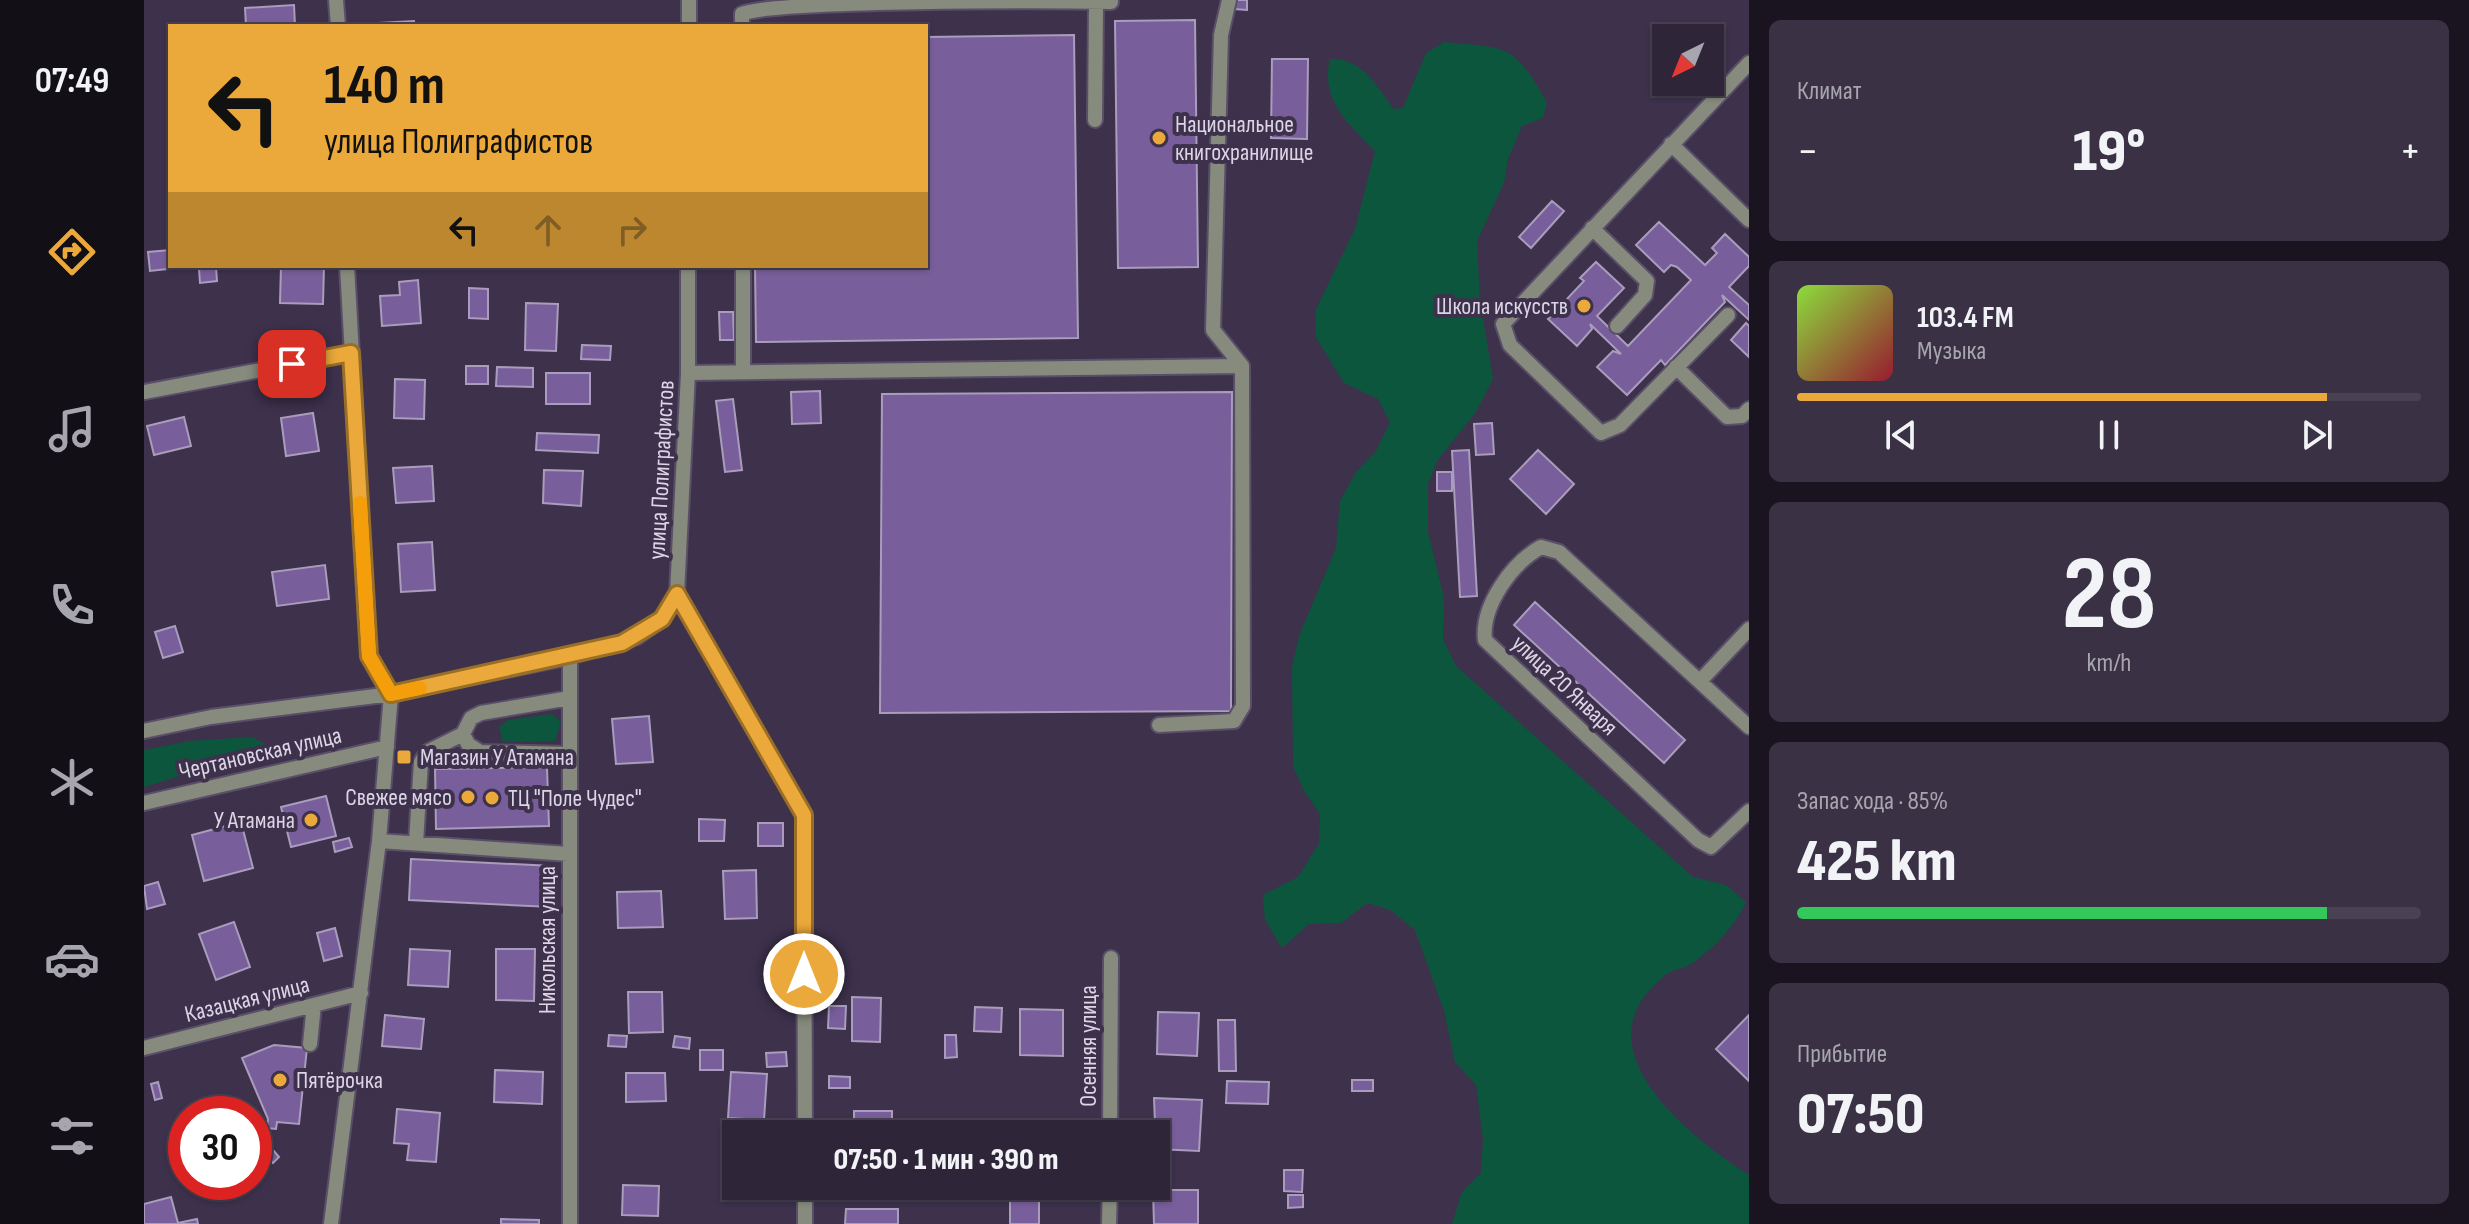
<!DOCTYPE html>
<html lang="ru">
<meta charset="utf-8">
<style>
body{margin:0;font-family:"Sofia Sans Condensed",sans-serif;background:#3a3144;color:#f1f3f6;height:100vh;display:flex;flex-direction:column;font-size:30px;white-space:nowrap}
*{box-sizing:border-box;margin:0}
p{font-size:26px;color:#a7a5ae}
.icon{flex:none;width:44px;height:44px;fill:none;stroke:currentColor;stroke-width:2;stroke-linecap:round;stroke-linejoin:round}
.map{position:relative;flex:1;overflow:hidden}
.side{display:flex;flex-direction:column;gap:20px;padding:20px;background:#19141f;width:720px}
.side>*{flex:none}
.top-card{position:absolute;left:24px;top:24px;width:760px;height:244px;border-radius:0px;box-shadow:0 2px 6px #0004,0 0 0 2px #494253;background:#eca93b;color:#111;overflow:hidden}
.needle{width:52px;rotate:223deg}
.tools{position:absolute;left:1508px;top:24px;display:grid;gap:16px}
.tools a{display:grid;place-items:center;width:72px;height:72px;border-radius:0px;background:#2e2539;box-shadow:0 2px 6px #0004,0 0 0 2px #494253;font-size:40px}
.speed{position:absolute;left:24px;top:1096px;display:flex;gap:16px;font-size:40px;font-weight:700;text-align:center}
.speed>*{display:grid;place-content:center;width:104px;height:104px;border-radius:50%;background:#2e2539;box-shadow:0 2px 6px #0004,0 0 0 2px #494253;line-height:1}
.speed .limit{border:12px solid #d22;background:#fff;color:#111}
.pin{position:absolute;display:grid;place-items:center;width:68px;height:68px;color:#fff;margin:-34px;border-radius:16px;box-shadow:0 4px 12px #0006}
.me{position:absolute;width:88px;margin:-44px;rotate:0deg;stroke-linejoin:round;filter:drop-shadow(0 0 6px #0008)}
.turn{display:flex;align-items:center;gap:28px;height:168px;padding:0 24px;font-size:36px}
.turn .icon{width:104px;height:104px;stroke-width:2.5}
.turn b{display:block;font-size:56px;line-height:68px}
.lanes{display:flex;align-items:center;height:76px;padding:0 24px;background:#0003;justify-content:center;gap:40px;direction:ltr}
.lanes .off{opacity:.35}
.big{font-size:60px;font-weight:800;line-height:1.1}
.side .widget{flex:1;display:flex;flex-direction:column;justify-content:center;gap:12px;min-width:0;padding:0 28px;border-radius:12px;background:#3a3144}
.side .dial{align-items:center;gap:0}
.dial b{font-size:104px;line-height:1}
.song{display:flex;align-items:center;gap:24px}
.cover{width:96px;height:96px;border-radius:12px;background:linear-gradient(135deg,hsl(90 70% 55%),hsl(350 70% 35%))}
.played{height:8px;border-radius:4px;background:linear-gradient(90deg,#eca93b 85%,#494253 85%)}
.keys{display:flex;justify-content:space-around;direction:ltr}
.heat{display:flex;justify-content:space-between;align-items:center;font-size:44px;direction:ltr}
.charge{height:12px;border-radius:6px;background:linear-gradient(90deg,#34c759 85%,#494253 0)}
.trip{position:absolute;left:578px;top:1120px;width:448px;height:80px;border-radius:0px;background:#2e2539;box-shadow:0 2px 6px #0004,0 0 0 2px #494253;font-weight:800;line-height:80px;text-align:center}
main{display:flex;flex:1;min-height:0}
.tab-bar{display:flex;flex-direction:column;width:144px;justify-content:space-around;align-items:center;background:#120f17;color:#a7a5ae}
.tab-bar .icon{width:56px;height:56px}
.tab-bar .current{color:#eca93b}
.tab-bar b{font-size:36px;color:#f1f3f6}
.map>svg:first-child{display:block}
</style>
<main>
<nav class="tab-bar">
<b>07:49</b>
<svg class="icon current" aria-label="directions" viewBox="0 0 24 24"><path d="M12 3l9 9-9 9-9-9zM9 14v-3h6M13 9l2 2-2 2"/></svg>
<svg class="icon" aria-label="music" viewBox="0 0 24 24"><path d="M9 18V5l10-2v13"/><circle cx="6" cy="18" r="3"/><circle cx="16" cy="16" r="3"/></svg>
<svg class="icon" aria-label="phone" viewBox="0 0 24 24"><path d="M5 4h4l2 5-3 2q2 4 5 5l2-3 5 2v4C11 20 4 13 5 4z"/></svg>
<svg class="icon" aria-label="climate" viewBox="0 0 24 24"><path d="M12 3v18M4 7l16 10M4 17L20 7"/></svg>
<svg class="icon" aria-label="car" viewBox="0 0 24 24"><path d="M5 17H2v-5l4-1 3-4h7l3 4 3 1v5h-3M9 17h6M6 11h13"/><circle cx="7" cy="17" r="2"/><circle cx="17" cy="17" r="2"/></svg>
<svg class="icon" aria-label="filters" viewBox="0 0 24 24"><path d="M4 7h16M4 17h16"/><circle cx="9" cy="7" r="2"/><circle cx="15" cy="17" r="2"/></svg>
</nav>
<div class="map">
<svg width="1605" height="1224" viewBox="0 0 1605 1224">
<rect width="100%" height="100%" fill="#3d314c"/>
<path fill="#0d563e" d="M 1300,42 C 1364,48 1370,43 1403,103 L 1399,118 L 1378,126 L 1364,159 L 1360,183 L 1333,241 L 1336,300 L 1349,379 L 1332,412 L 1293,461 L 1284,484 L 1284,532 L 1300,598 L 1299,639 L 1312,666 L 1549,877 L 1582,885 L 1602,902 C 1592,925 1567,952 1545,965 C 1538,969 1530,969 1523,974 C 1429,1045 1543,1135 1605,1175 L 1605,1224 L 1308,1224 L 1318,1192 L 1337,1173 L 1339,1139 L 1332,1085 L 1311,1062 L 1300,1011 L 1271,930 L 1246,910 L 1223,903 L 1197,923 L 1165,924 L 1138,948 L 1121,920 L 1119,895 L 1154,877 L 1175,843 L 1176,814 L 1160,791 L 1149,766 L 1148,667 L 1155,636 L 1192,548 L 1196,501 L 1212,472 L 1232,451 L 1246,422 L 1234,399 L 1200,383 L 1171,336 L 1172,309 L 1211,229 L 1231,151 C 1205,124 1176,101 1186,59 C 1218,57 1233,87 1250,109 L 1259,108 L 1282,53 Z
M 408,714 L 417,722 L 411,741 L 359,742 L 355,727 L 364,720 Z
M 109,737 L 122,745 L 117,751 L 0,787 L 0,750 L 45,741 Z"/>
<path fill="#785e9a" stroke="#a99cbc" stroke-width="2" d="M 1091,0 L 1103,0 L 1103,10 L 1090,9 Z
M 150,5 L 151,26 L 102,26 L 101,8 Z
M 1051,20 L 1054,267 L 974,268 L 971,21 Z
M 270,21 L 270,26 L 236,26 L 235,23 Z
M 930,35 L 934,338 L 612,342 L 611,266 L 782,266 L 782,37 Z
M 1128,59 L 1164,59 L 1163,139 L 1127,138 Z
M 1408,201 L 1420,211 L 1387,248 L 1375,237 Z
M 1515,222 L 1561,265 L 1573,253 L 1568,248 L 1581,234 L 1605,257 L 1605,266 L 1585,287 L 1605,305 L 1605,320 L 1578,295 L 1581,302 L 1521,365 L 1517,360 L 1483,395 L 1453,367 L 1469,351 L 1477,354 L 1446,324 L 1448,329 L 1433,346 L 1404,319 L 1440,281 L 1436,278 L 1452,262 L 1480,288 L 1453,316 L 1484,346 L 1547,280 L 1533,267 L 1527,265 L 1520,272 L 1492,245 Z
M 26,250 L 26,266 L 42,267 L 6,271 L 4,252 Z
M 137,266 L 180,266 L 179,304 L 136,303 Z
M 72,267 L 73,281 L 56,283 L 55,269 Z
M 274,280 L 277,323 L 238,326 L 236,296 L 256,295 L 255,282 Z
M 325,288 L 344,289 L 344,319 L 325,318 Z
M 382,303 L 414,304 L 412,351 L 381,350 Z
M 575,312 L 589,312 L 590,340 L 576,340 Z
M 1602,323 L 1605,326 L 1605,357 L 1587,340 Z
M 438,345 L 467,346 L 466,360 L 437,359 Z
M 322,366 L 344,366 L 344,384 L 322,384 Z
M 353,367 L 389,368 L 389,387 L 352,386 Z
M 402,373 L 446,373 L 446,404 L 402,404 Z
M 251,379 L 281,380 L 280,419 L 250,418 Z
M 676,391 L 677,423 L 648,424 L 647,392 Z
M 1088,392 L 1087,711 L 736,713 L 738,394 Z
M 589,399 L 598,470 L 581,472 L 572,401 Z
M 169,413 L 175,451 L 142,456 L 137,418 Z
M 40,417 L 47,446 L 10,455 L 3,426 Z
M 1348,423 L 1350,454 L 1332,455 L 1330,424 Z
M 393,433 L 455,435 L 454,453 L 392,450 Z
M 1325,450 L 1333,596 L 1316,597 L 1308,451 Z
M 1394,450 L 1430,484 L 1402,514 L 1366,479 Z
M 288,466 L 290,501 L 252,503 L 249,468 Z
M 400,470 L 439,471 L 437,506 L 399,503 Z
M 1293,472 L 1308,472 L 1308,491 L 1293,491 Z
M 288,542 L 291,590 L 257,592 L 254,544 Z
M 181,565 L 185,599 L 133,606 L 128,572 Z
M 1391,602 L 1541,740 L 1520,763 L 1370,625 Z
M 31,626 L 39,652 L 19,658 L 11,632 Z
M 505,716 L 509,762 L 472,764 L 468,719 Z
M 403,767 L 405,826 L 292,829 L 291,769 Z
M 182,796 L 192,836 L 147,847 L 137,807 Z
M 555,819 L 581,820 L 580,841 L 555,841 Z
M 97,822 L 109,868 L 60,881 L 48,835 Z
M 614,823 L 639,823 L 639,846 L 614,846 Z
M 205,838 L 208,847 L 191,852 L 189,842 Z
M 267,859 L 409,866 L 407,907 L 265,900 Z
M 612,870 L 613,918 L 581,919 L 579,871 Z
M 14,882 L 21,904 L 3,909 L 0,886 Z
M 517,891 L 519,927 L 474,928 L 473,892 Z
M 90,922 L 106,967 L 72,980 L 55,934 Z
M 191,928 L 198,956 L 180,961 L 173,933 Z
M 266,949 L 306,951 L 304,987 L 264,985 Z
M 352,949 L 391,949 L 390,1001 L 352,1000 Z
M 484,992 L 518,992 L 519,1032 L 485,1033 Z
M 708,997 L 737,998 L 736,1042 L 708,1041 Z
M 685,1006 L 702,1006 L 701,1029 L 684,1028 Z
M 831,1007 L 858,1008 L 857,1032 L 830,1031 Z
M 876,1009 L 919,1010 L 919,1056 L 876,1055 Z
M 1014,1012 L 1055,1013 L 1053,1056 L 1013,1054 Z
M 241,1015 L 280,1019 L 277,1049 L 238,1046 Z
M 1605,1015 L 1605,1081 L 1572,1049 Z
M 1074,1020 L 1091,1020 L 1092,1071 L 1075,1071 Z
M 465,1035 L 483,1036 L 482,1047 L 464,1046 Z
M 801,1035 L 812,1035 L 813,1057 L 801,1058 Z
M 531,1036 L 546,1038 L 545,1049 L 529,1047 Z
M 130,1045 L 163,1048 L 155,1124 L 133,1122 L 132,1129 L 123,1128 L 124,1119 L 98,1058 Z
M 556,1050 L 579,1050 L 579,1070 L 556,1070 Z
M 642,1052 L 643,1066 L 623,1067 L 622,1053 Z
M 351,1070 L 399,1072 L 398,1104 L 350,1102 Z
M 587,1072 L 623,1074 L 620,1120 L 584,1118 Z
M 482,1073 L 521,1073 L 522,1101 L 482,1102 Z
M 685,1076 L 706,1077 L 706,1088 L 685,1088 Z
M 1208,1080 L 1229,1080 L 1229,1091 L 1208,1091 Z
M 1083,1081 L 1125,1082 L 1124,1104 L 1082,1103 Z
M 14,1082 L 18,1098 L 11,1100 L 7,1084 Z
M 1010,1098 L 1058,1100 L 1055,1151 L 1012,1149 Z
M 253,1109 L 296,1113 L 292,1162 L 263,1160 L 265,1144 L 250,1143 Z
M 710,1111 L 748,1111 L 748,1134 L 710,1134 Z
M 874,1121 L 909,1122 L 909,1134 L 873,1134 Z
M 129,1150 L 135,1157 L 129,1163 L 123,1156 Z
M 1140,1170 L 1159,1170 L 1158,1192 L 1140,1191 Z
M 479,1185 L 515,1186 L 514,1216 L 478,1215 Z
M 1009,1190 L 1054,1190 L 1054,1224 L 1010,1224 Z
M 1144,1195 L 1159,1195 L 1159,1207 L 1144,1208 Z
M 27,1197 L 34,1223 L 53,1219 L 54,1224 L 0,1224 L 0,1204 Z
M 866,1198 L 895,1199 L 895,1224 L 866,1224 Z
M 702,1209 L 754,1209 L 754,1224 L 701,1224 Z
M 357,1219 L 395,1220 L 395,1224 L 357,1224 Z"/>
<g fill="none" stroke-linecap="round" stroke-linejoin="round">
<defs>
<path id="minor" d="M 192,0 L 194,26
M 545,26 L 545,0
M 598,26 L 598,14 C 629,0 911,1 967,2
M 951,120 L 952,2
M 1527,144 L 1605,220
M 1448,228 L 1503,281 L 1501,295 L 1473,326
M 203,266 L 225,656 L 247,694
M 599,266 L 599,372
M 1584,315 L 1476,425 L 1457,433 L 1366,345 L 1359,324 L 1605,63
M 1532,367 L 1583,417 L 1598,416 L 1605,409
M 544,373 L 1098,366
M 0,392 L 207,353
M 533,594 L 660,815 L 661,1134
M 1557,680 L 1605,629
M 1015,725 L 1090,721 L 1099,706 L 1098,366 L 1069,330 L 1077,35 L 1085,0
M 1605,727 L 1415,552 L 1397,547 C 1368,563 1337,606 1341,640 L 1554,840 L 1567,847 L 1605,811
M 0,731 L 67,717 L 247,694 L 426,657 L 493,637 L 518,619 L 533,594 L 544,373 L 544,266
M 426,754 L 336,752 L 324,744 L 319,734 L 327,718 L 337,713 L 426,698
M 0,803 L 243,747
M 235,841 L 425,854
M 272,843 L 277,762 L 283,752 L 319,734
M 166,1044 L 170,1005
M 0,1048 L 217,993
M 966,1134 L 967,958
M 661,1186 L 661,1224
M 187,1224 L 235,841 L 247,694
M 426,1224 L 426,657
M 965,1224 L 966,1186"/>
</defs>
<use href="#minor" stroke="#5a4f68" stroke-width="18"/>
<use href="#minor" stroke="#878b7d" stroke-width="14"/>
</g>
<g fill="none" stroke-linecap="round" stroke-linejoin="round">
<defs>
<path id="route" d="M 148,364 L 207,353 L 225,656 L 247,694 L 478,643 L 518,619 L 533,594 L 660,815 L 660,974"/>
</defs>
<use href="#route" stroke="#996e26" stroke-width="20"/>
<use href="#route" stroke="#eca93b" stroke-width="14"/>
<path stroke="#f59e0b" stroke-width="14" d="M 216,503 L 225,656 L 247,694 L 276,688"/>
</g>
<g fill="#eca93b" stroke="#3d314c" stroke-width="3">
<circle cx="1015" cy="138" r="8"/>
<circle cx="1440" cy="306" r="8"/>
<rect x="252" y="749" width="16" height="16" rx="4"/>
<circle cx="324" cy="797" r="8"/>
<circle cx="348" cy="798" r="8"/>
<circle cx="167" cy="820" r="8"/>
<circle cx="136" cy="1080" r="8"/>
</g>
<g text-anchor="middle" stroke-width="8" stroke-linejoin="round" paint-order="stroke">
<g font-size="24" fill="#dcd5e6" stroke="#3d314c" text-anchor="start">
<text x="1031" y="132">Национальное<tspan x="1031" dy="28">книгохранилище</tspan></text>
<text x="1424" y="314" text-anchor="end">Школа искусств</text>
<text x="276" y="765">Магазин У Атамана</text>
<text x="308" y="805" text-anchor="end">Свежее мясо</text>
<text x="364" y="806">ТЦ "Поле Чудес"</text>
<text x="151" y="828" text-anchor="end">У Атамана</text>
<text x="152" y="1088">Пятёрочка</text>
</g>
<g font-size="24" fill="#dcd5e6" stroke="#3d314c">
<text transform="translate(517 470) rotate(-87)" y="8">улица Полиграфистов</text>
<text transform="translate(1421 685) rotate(43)" y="8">улица 20 Января</text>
<text transform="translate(116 753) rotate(-13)" y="8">Чертановская улица</text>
<text transform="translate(403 940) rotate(-90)" y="8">Никольская улица</text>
<text transform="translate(103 999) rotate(-14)" y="8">Казацкая улица</text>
<text transform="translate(944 1046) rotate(-90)" y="8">Осенняя улица</text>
</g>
</g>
</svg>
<div class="tools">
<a><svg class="needle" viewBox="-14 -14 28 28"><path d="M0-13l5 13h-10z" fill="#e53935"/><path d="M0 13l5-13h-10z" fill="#a7a5ae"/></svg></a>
</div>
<div class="speed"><div class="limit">30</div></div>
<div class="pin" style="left:148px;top:364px;background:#d93025"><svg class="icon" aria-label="arrive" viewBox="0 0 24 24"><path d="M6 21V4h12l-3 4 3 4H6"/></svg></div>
<svg class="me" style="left:660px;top:974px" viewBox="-20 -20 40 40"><circle r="17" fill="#eca93b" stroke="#fff" stroke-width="3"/><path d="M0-11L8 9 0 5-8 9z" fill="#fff"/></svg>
<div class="trip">07:50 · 1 мин · 390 m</div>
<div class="top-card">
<div class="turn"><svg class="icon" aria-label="left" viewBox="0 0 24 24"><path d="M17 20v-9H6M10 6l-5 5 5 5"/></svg><div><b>140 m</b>улица Полиграфистов</div></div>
<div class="lanes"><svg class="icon" aria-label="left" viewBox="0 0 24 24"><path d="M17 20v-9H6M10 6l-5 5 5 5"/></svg><svg class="icon off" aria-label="ahead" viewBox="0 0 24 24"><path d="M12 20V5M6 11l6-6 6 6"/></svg><svg class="icon off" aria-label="right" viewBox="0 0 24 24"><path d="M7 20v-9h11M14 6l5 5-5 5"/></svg></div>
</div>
</div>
<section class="side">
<div class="widget"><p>Климат</p>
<div class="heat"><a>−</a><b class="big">19°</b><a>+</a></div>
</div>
<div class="widget">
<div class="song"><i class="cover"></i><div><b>103.4 FM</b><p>Музыка</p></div></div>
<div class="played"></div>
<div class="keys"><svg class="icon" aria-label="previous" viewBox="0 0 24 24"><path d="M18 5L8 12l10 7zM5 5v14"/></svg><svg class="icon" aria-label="pause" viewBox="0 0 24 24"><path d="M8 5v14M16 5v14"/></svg><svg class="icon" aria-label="next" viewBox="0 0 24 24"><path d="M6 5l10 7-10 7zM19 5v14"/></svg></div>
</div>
<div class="widget dial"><b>28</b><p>km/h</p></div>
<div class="widget"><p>Запас хода · 85%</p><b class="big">425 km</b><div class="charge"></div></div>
<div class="widget"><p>Прибытие</p><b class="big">07:50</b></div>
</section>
</main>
